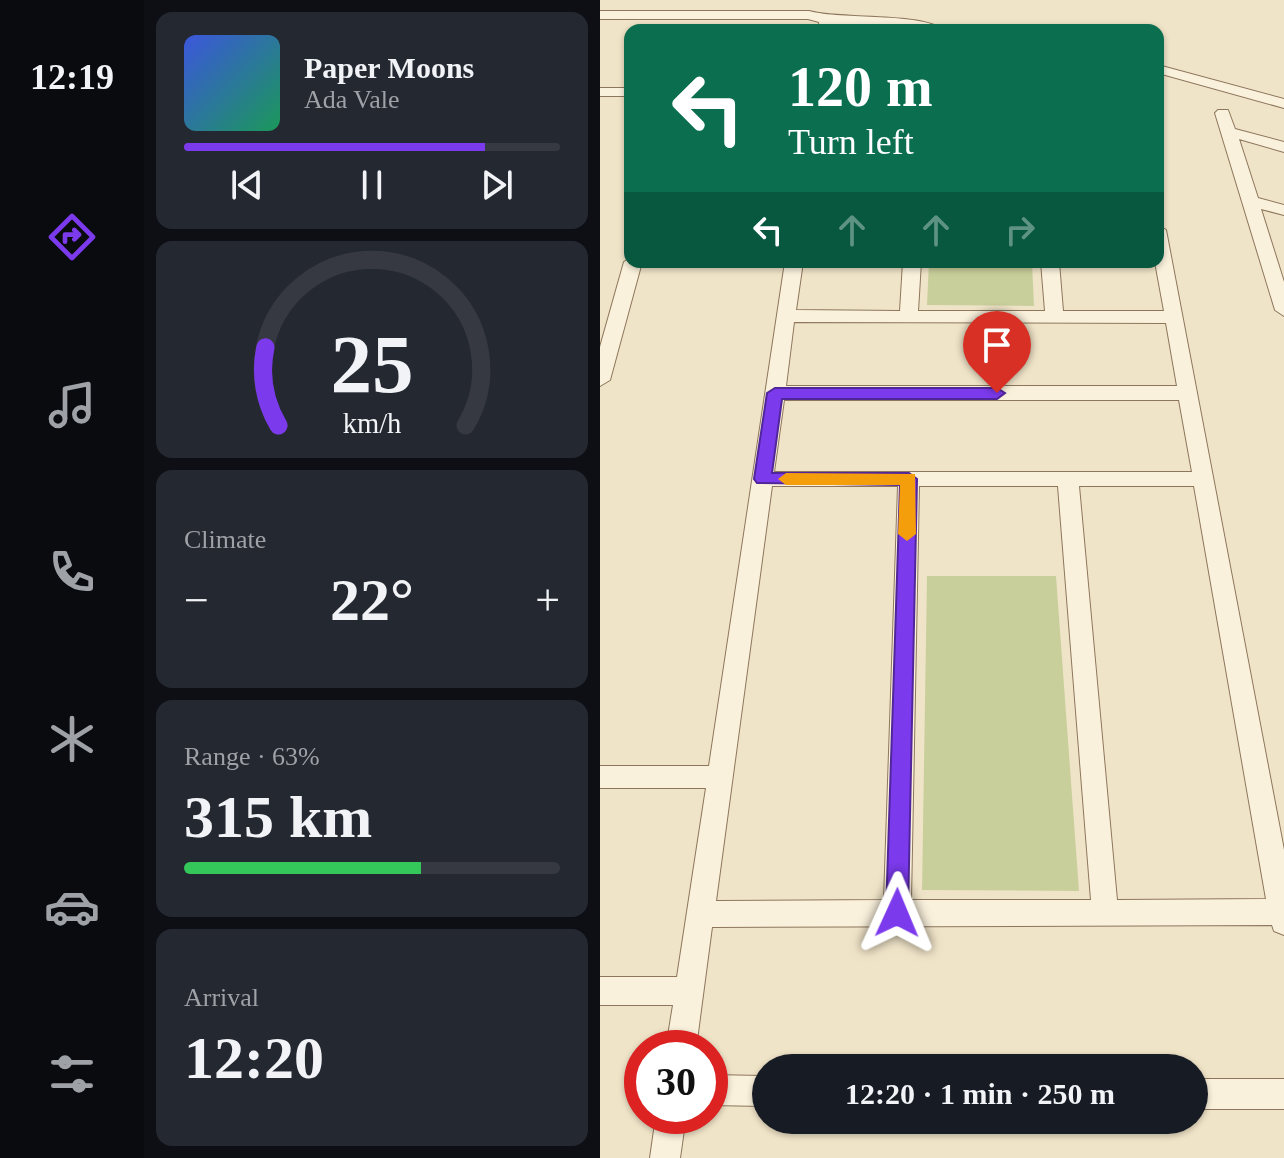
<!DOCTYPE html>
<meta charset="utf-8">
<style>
body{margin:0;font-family:"Times New Roman",serif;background:#242831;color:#f1f3f6;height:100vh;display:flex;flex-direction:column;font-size:30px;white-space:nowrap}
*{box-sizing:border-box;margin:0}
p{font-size:26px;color:#9ea1a6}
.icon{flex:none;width:44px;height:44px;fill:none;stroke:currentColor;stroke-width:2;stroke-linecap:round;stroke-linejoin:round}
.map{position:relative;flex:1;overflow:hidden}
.sheet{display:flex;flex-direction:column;gap:12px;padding:12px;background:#0d0f14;width:456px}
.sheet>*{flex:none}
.banner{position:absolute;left:24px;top:24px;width:540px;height:244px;border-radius:16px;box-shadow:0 2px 6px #0004;background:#0b6e4f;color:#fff;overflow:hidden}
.speed{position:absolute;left:24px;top:1030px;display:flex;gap:16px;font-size:40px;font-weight:700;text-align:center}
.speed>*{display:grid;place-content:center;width:104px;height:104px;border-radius:50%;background:#171b24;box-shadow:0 2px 6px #0004;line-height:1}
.speed .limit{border:12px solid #d22;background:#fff;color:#111}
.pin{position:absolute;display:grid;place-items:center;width:68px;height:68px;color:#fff;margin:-82px -34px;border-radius:50% 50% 50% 0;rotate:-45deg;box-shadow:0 0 8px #0007}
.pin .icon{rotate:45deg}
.me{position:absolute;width:88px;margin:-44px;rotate:1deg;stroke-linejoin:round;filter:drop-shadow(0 0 6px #0008)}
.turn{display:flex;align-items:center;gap:28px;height:168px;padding:0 32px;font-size:36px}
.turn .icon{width:104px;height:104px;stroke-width:2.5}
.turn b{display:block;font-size:56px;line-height:68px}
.lanes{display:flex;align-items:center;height:76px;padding:0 32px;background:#0003;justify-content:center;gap:40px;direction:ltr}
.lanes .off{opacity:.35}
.big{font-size:60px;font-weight:600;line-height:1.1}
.sheet .widget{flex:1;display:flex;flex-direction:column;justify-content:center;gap:12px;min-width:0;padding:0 28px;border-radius:16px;background:#242831}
.sheet .dial{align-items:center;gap:0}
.dial svg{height:208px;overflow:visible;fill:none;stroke:#363941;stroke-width:7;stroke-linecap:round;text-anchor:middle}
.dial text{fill:#f1f3f6;stroke:none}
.song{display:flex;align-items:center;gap:24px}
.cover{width:96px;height:96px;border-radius:12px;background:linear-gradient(135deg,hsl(230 70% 55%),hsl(150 70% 35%))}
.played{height:8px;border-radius:4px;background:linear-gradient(90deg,#7c3aed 80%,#363941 80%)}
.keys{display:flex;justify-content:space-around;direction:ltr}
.heat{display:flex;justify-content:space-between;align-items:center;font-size:44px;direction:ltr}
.charge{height:12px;border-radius:6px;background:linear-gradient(90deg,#34c759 63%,#363941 0)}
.trip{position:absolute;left:152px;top:1054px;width:456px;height:80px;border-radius:40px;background:#171b24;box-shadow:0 2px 6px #0004;font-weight:600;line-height:80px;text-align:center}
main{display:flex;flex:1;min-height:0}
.dock{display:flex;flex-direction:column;width:144px;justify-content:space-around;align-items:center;background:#090b0e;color:#9ea1a6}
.dock .icon{width:56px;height:56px}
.dock .selected{color:#7c3aed}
.dock b{font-size:36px;color:#f1f3f6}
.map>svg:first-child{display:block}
</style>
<main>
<nav class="dock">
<b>12:19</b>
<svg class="icon selected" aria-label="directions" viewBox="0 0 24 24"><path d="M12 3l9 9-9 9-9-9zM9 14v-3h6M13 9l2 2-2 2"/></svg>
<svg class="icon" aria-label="music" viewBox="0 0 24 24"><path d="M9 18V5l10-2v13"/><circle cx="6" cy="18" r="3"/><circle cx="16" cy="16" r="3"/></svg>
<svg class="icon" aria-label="phone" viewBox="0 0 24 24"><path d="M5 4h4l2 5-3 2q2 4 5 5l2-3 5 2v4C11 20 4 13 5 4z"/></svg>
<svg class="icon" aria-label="climate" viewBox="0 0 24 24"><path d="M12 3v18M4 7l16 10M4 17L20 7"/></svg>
<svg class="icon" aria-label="car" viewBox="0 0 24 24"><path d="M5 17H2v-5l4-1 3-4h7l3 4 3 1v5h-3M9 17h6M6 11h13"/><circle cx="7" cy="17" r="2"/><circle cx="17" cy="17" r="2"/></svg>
<svg class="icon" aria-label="filters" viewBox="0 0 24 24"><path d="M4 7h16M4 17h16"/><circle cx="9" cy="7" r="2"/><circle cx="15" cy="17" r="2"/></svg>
</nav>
<section class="sheet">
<div class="widget">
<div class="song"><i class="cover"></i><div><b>Paper Moons</b><p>Ada Vale</p></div></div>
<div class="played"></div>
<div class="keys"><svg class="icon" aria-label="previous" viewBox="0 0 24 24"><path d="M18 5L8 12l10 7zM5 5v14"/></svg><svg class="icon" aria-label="pause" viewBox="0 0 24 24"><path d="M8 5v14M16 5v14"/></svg><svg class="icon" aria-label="next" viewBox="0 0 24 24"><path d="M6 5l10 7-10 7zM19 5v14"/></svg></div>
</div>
<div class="widget dial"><svg viewBox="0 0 100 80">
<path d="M14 69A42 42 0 1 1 86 69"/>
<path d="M14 69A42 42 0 0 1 9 39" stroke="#7c3aed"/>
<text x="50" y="56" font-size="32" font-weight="700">25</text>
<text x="50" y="72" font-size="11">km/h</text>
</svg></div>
<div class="widget"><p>Climate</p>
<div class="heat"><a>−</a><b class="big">22°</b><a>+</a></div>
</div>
<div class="widget"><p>Range · 63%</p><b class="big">315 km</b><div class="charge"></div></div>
<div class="widget"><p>Arrival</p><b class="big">12:20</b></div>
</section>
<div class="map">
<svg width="684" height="1158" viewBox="0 0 684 1158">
<rect width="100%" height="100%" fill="#f0e4c8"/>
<path fill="#c9cf9b" d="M 329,262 L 432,262 L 434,306 L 327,305 Z
M 327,576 L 456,576 L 479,891 L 322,890 Z"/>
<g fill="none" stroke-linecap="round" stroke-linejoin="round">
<defs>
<path id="minor" d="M 0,11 L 209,11 C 242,20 320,12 344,30 L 233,24 L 234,30 L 220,30 L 219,22 L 208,19 L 0,19 Z
M 558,65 L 684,99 L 684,108 L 558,73 Z
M 0,88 L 30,88 L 30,96 L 0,96 Z
M 618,110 L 628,110 L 635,129 L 684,142 L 684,152 L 639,139 L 658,198 L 684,205 L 684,215 L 661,209 L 684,282 L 684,316 L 675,310 L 615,113 Z
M 558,225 L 566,230 L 684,850 L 684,935 L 674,931 L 672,925 L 112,927 L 96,1048 L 66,1048 L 73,1005 L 0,1005 L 0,977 L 77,977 L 106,788 L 0,788 L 0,766 L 109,766 L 185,262 L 203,262 L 196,310 L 300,311 L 303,262 L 321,262 L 318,311 L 445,311 L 441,262 L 459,262 L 463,311 L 564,311 L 555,262 L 558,262 ZM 194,322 L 566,323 L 577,386 L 186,386 ZM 184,400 L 579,400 L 592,472 L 174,472 ZM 172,486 L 298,486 L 284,900 L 116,901 ZM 319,486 L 458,486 L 491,900 L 311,900 ZM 479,486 L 594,486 L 666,899 L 517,900 Z
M 30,258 L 30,262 L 42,262 L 10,380 L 0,386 L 0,347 L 24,262 Z
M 110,1075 L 166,1076 L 166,1106 L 110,1105 Z
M 594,1079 L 684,1079 L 684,1109 L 594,1109 Z
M 56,1116 L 86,1116 L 80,1158 L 50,1158 Z"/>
</defs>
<use href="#minor" stroke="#8d765c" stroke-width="2"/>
<use href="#minor" fill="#faf1dc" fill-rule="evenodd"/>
</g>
<path fill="#7c3aed" stroke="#51269a" stroke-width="2" d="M 175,388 L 397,388 L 405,393 L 397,399 L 182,399 L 172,473 L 309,473 L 317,479 L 308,913 L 305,921 L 297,924 L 289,921 L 286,913 L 300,485 L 157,483 L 154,479 L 167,393 Z"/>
<path fill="#f59e0b" d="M 186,473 L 315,474 L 316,534 L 307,541 L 298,534 L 300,485 L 186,485 L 178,479 Z"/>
</svg>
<div class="speed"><div class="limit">30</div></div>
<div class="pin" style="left:397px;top:393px;background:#d93025"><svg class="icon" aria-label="arrive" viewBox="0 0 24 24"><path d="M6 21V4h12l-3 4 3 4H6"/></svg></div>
<svg class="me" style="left:297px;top:913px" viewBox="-20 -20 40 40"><path d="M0-17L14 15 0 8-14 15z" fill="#7c3aed" stroke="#fff" stroke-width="4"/></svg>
<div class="trip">12:20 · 1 min · 250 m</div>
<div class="banner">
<div class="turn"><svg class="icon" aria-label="left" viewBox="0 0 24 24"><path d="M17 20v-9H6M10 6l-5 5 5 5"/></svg><div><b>120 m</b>Turn left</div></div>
<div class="lanes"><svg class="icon" aria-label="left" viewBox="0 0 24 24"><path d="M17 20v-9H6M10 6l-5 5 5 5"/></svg><svg class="icon off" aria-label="ahead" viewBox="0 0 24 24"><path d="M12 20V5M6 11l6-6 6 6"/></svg><svg class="icon off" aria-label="ahead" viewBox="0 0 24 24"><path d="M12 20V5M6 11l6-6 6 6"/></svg><svg class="icon off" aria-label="right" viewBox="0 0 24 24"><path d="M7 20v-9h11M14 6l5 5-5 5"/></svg></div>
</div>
</div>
</main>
